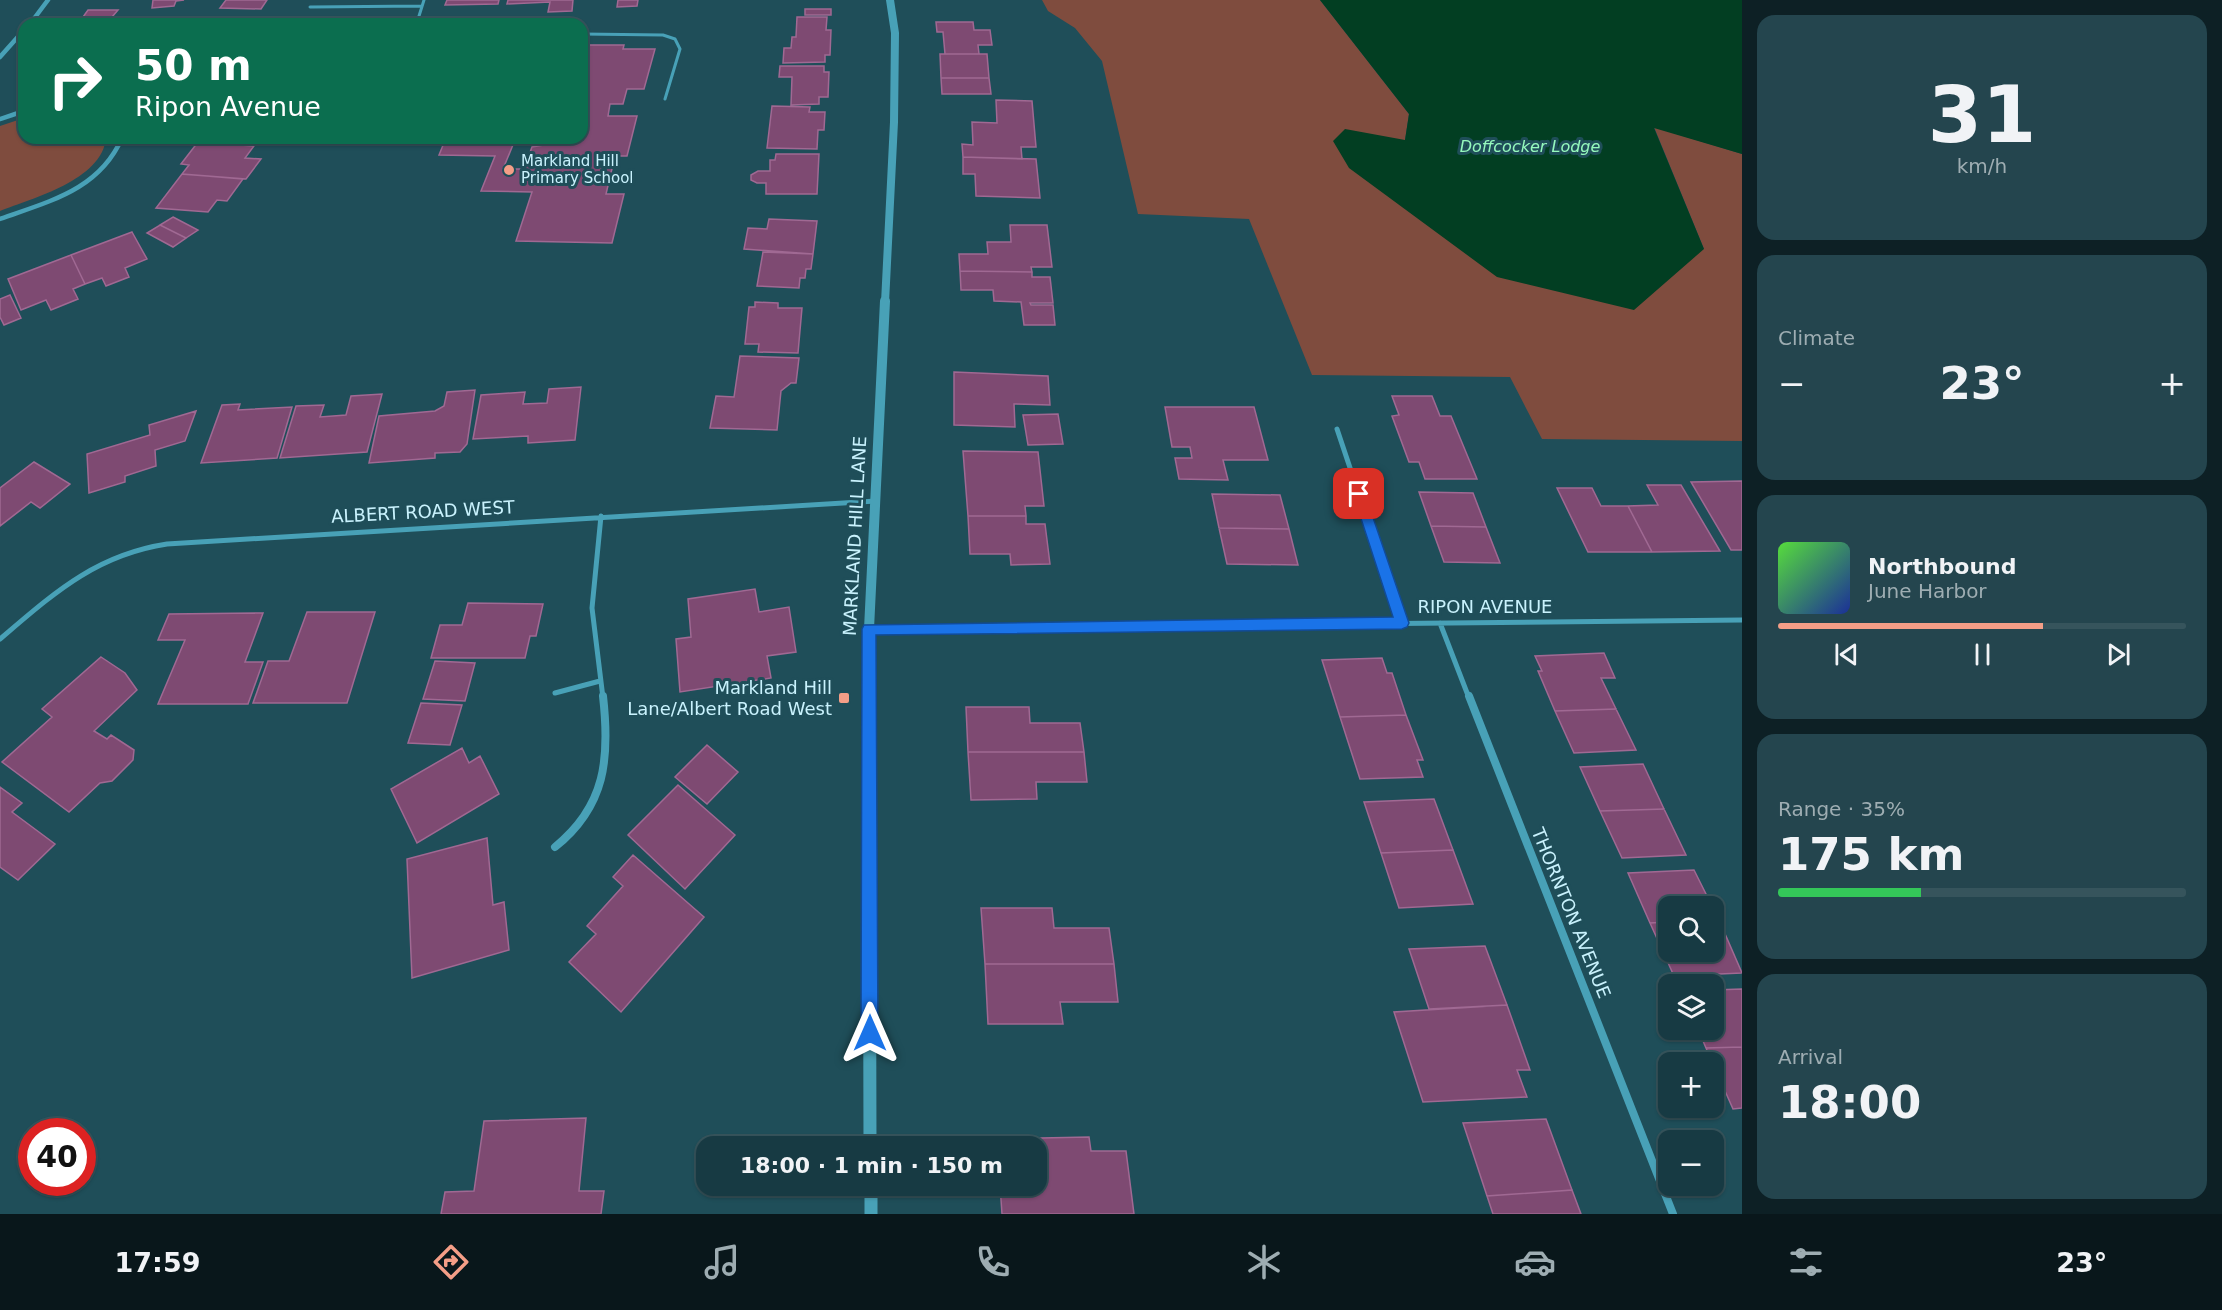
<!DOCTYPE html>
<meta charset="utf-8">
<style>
body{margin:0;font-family:"DejaVu Sans",sans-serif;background:#24454e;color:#f1f3f6;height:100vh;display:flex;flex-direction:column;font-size:22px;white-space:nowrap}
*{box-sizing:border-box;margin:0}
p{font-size:20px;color:#9eadb2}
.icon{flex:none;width:33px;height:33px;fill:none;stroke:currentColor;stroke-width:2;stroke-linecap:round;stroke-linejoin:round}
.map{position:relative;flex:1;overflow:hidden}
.panel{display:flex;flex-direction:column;gap:15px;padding:15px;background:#0d2025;width:480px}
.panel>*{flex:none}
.guide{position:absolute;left:18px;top:18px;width:570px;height:126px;border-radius:18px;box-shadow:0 2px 4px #0004,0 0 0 2px #36545c;background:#0b6e4f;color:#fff;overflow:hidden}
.controls{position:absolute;left:1658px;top:896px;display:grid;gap:12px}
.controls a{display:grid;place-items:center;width:66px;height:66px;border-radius:12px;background:#173a43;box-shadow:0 2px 4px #0004,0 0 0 2px #36545c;font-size:30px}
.speed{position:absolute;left:18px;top:1118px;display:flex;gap:12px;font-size:30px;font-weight:700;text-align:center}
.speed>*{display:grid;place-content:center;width:78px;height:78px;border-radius:50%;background:#173a43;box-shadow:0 2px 4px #0004,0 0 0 2px #36545c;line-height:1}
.speed .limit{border:9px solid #d22;background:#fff;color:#111}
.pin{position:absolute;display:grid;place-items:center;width:51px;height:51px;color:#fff;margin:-26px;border-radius:12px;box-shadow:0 3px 9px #0006}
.me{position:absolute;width:66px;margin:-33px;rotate:0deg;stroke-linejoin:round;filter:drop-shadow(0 0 4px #0008)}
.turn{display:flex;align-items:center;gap:21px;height:126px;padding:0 18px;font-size:27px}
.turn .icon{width:78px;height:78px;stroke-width:2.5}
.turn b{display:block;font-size:42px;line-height:51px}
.big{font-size:45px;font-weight:600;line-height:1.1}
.panel .widget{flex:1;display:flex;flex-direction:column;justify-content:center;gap:9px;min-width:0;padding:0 21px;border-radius:18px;background:#24454e}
.panel .dial{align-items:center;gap:0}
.dial b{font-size:78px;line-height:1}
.song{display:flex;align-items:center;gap:18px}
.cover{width:72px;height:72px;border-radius:9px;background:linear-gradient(135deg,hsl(110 70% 55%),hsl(230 70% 35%))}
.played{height:6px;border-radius:3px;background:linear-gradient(90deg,#f49e87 65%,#36545c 65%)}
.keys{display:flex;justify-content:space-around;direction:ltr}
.heat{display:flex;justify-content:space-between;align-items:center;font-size:33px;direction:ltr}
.charge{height:9px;border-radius:4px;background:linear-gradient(90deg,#34c759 35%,#36545c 0)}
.trip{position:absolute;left:696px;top:1136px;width:351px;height:60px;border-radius:18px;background:#173a43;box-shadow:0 2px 4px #0004,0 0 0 2px #36545c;font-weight:600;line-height:60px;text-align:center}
.tab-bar{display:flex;height:96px;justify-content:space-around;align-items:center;background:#09171b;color:#9eadb2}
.tab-bar .icon{width:42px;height:42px}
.tab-bar .current{color:#f49e87}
.tab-bar b{font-size:27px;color:#f1f3f6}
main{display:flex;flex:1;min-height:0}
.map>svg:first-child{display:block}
</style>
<main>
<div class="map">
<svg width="1742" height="1214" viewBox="0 0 1742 1214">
<rect width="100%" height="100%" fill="#1f4e59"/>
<path fill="#7f4c3e" d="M 1042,0 L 1320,0 L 1409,114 L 1405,140 L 1704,249 L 1654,127 L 1742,154 L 1742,441 L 1542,439 L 1510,377 L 1312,375 L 1249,219 L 1138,214 L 1102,61 L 1075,28 L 1048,11 Z
M 24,118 L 24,138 L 106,138 C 102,180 33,198 0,211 L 0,126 Z"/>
<path fill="#023e22" d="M 1320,0 L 1742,0 L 1742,154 L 1654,128 L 1704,249 L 1634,310 L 1497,277 L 1349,168 L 1333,141 L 1345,129 L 1405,140 L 1409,114 Z"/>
<path fill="#7e4a72" stroke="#a06993" stroke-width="1.5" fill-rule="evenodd" d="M 153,0 L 184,0 L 176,1 L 174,6 L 152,8 Z
M 226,0 L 267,0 L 261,9 L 220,8 Z
M 447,0 L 499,0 L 498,4 L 445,5 Z
M 508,0 L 573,0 L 572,11 L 548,12 L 550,2 L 507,4 Z
M 618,0 L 638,0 L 637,6 L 617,7 Z
M 805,9 L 831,9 L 831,15 L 805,15 Z
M 88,10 L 118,10 L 112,17 L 83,17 Z
M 797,17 L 827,17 L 826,30 L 831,30 L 830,55 L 825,55 L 825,62 L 783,63 L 784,48 L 791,48 L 792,37 L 796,37 Z
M 936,22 L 973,22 L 974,30 L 990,30 L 992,45 L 978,45 L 979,54 L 945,54 L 943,32 L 937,32 Z
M 582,45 L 624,45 L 623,49 L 655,49 L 644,89 L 627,89 L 623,104 L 610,104 L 608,116 L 637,116 L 627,156 L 615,156 L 606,194 L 624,194 L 612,243 L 516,241 L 532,192 L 481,191 L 495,156 L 439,155 L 446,138 L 582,138 ZM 515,140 L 550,141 L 549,144 L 532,147 L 524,169 L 503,169 Z
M 940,54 L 987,54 L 989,78 L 941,78 Z
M 780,66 L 824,66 L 824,72 L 829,72 L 828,97 L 819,97 L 819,104 L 791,105 L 792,77 L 779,77 Z
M 941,78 L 989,78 L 991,94 L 942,94 Z
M 996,100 L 1032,101 L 1036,147 L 1021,147 L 1022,159 L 963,157 L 962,144 L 973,145 L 972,122 L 997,123 Z
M 772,106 L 810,107 L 809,112 L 825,112 L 824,130 L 818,130 L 817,149 L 767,148 Z
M 198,142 L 254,146 L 245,158 L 261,159 L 246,179 L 182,174 L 189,165 L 181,164 Z
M 776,154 L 819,154 L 817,194 L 766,194 L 766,183 L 757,183 L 751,180 L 751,175 L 758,171 L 770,171 L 770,160 L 775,160 Z
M 963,157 L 1036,159 L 1040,198 L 976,196 L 975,174 L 963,174 Z
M 182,174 L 243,179 L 227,201 L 217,200 L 208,212 L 156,208 Z
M 173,217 L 198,230 L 186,238 L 160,225 Z
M 769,219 L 817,221 L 813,254 L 744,249 L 748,228 L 767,229 Z
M 160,225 L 186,238 L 173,247 L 147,233 Z
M 1010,225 L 1047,225 L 1052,267 L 1031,267 L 1032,272 L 960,271 L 959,254 L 988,254 L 987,242 L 1011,242 Z
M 132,232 L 147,259 L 125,268 L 129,277 L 106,286 L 102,278 L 85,284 L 71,255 Z
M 763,252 L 813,254 L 811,269 L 806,269 L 805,278 L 800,278 L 799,288 L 757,286 Z
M 71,255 L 85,284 L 73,289 L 78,299 L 51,310 L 46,300 L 21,310 L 8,279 Z
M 960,271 L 1032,272 L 1032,277 L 1050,277 L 1053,303 L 1030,303 L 1031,305 L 1053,305 L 1055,325 L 1024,325 L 1021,302 L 994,301 L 993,290 L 961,290 Z
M 10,295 L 21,318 L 4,325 L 0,317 L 0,299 Z
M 755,302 L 778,303 L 778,308 L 802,308 L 798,353 L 758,352 L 759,344 L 745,344 L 749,307 L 755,307 Z
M 740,356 L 799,358 L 796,383 L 791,383 L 781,391 L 777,430 L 710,428 L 716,396 L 734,397 Z
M 954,372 L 1048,376 L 1050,405 L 1014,404 L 1015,427 L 954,425 Z
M 581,387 L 575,440 L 528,443 L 528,436 L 473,439 L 481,395 L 525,392 L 523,404 L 547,403 L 549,389 Z
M 475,390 L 467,444 L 460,452 L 435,453 L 435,458 L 369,463 L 379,416 L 435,411 L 444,406 L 447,392 Z
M 382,394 L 367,452 L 280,458 L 296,406 L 324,405 L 320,417 L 346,415 L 351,396 Z
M 1392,396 L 1432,396 L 1440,416 L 1451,416 L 1477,479 L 1425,479 L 1419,462 L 1409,462 L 1392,416 L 1399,415 Z
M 240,404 L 238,410 L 292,407 L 277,458 L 201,463 L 222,405 Z
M 1165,407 L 1254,407 L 1268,460 L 1223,460 L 1228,480 L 1179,479 L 1175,458 L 1192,458 L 1190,447 L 1172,447 Z
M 196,411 L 185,441 L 155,450 L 156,466 L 125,476 L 125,482 L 89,493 L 87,454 L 150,435 L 149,425 Z
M 1058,414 L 1063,444 L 1028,445 L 1023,415 Z
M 963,451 L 1038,452 L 1044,506 L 1025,506 L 1026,516 L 968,516 Z
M 34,462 L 70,484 L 40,508 L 31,502 L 0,526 L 0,488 Z
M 1742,481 L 1742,550 L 1731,550 L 1691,482 Z
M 1647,485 L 1681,485 L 1720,551 L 1652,552 L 1628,506 L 1658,505 Z
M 1557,488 L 1592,488 L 1601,506 L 1628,506 L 1652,552 L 1588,552 Z
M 1419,492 L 1473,493 L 1486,527 L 1431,526 Z
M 1212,494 L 1280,495 L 1289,529 L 1219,528 Z
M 968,516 L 1026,516 L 1026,524 L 1045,524 L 1050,564 L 1011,565 L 1010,554 L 970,554 Z
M 1431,526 L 1486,527 L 1500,563 L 1444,562 Z
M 1219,528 L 1289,529 L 1298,565 L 1227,564 Z
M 755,589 L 759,612 L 789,607 L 796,652 L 767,656 L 771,678 L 680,692 L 676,639 L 691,637 L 688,599 Z
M 468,603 L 543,604 L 536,636 L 530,636 L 525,658 L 431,658 L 440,625 L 462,625 Z
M 307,612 L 375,612 L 347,703 L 253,703 L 268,661 L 289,661 Z
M 263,613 L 245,662 L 263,662 L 248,704 L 158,704 L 185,640 L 158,640 L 169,614 Z
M 1604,653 L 1615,678 L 1601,678 L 1616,709 L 1555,711 L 1538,671 L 1542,671 L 1535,656 Z
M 101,657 L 125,673 L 137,690 L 94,731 L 107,739 L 111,735 L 134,750 L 133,760 L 112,781 L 100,783 L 69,812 L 2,762 L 52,717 L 42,709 Z
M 1382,658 L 1387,673 L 1392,673 L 1406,715 L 1340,717 L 1322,660 Z
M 435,661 L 475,663 L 465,701 L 423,699 Z
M 421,703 L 462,705 L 450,745 L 408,743 Z
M 966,707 L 1029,707 L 1030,723 L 1080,723 L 1084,752 L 968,752 Z
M 1616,709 L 1636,750 L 1574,753 L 1555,711 Z
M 1406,715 L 1423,760 L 1417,760 L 1423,777 L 1360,779 L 1340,717 Z
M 707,745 L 738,772 L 707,804 L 675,777 Z
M 462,748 L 469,763 L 480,756 L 499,794 L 417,843 L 391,789 Z
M 968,752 L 1084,752 L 1087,782 L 1036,782 L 1037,799 L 971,800 Z
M 1643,764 L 1664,809 L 1600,811 L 1580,767 Z
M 678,785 L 735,835 L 685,889 L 628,835 Z
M 0,787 L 22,803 L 12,812 L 55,844 L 18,880 L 0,867 Z
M 1434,799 L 1453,850 L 1381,853 L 1364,802 Z
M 1664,809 L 1686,855 L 1622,858 L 1600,811 Z
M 487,838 L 493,905 L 504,902 L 509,950 L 412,978 L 407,859 Z
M 1453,850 L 1473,904 L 1399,908 L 1381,853 Z
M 633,855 L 704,917 L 621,1012 L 569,962 L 596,934 L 587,926 L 623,886 L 613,877 Z
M 1694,870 L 1712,906 L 1668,906 L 1668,922 L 1650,923 L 1628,873 Z
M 981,908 L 1052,908 L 1054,928 L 1109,928 L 1114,964 L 985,964 Z
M 1713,920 L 1719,920 L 1742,973 L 1674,976 L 1650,923 L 1668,922 L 1668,951 L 1713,951 Z
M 1485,946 L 1507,1005 L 1429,1009 L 1409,949 Z
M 985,964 L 1114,964 L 1118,1002 L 1060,1002 L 1063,1024 L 988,1024 Z
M 1742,989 L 1742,1047 L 1706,1048 L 1698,1029 L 1713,1029 L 1713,990 Z
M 1507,1005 L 1530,1070 L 1517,1070 L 1527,1097 L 1423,1102 L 1394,1012 Z
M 1742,1047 L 1742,1108 L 1733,1109 L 1706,1048 Z
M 586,1118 L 579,1191 L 604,1191 L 601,1214 L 441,1214 L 445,1192 L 474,1191 L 484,1121 Z
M 1546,1119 L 1572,1190 L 1487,1196 L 1463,1123 Z
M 1089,1137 L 1091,1151 L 1126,1151 L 1134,1214 L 1002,1214 L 1000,1185 L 1036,1185 L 1036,1146 L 998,1146 L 997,1139 Z
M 1572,1190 L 1581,1214 L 1493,1214 L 1487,1196 Z"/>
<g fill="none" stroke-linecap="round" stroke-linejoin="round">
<path stroke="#48a1b7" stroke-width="3" d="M 424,0 L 419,16 L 424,24
M 310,7 L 422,6
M 582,34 L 663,35 L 675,39 L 680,49 L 665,99"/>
<path stroke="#48a1b7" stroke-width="4.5" d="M 30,24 L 48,0
M 0,57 L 24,30
M 0,119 L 24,111
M 0,219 C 50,201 99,190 122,138"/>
<path stroke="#48a1b7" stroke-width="5" d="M 1337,429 L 1402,623
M 601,516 L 592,608 L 603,698
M 1440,623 L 1469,698
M 869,629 L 1742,620
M 0,639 C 53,594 95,555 167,544 L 876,501
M 555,693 L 600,681"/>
<path stroke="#48a1b7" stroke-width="8" d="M 1469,696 L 1673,1214
M 555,847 C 606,806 610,758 603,696"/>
<path stroke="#48a1b7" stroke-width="8" d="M 885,303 L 894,122 L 895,33 L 890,0"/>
<path stroke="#48a1b7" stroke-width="10" d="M 869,698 L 869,629 L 885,301"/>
<path stroke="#48a1b7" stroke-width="13" d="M 869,696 L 870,1146
M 871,1185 L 871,1214"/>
</g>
<path fill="#1a73e8" stroke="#114b97" stroke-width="1.5" d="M 1359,489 L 1365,494 L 1409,623 L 1407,627 L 1402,629 L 876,635 L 878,1033 L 876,1039 L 870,1041 L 864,1039 L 861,1033 L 862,629 L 864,625 L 1393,617 L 1353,494 Z"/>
<g fill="#f49e87" stroke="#1f4e59" stroke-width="2">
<circle cx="509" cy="170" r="6"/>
<rect x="838" y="692" width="12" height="12" rx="3"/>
</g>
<g text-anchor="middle" stroke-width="6" stroke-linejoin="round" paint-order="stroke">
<g font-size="15" fill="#c9f2fd" stroke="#1f4e59" text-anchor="start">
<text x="521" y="166">Markland Hill<tspan x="521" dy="17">Primary School</tspan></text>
</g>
<g font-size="16" font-style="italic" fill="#96f9bd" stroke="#1f4e59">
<text x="1530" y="152">Doffcocker Lodge</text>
</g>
<g font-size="18" fill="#c9f2fd" stroke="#1f4e59">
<text transform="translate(423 512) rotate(-3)" y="6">ALBERT ROAD WEST</text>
<text transform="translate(855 536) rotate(-87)" y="6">MARKLAND HILL LANE</text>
<text x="1485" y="613">RIPON AVENUE</text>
<text transform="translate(1571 913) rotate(68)" y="6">THORNTON AVENUE</text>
</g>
<g font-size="18" fill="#c9f2fd" stroke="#1f4e59" text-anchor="end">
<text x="832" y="694">Markland Hill<tspan x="832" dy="21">Lane/Albert Road West</tspan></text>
</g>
</g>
</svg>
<div class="controls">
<a><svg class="icon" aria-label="search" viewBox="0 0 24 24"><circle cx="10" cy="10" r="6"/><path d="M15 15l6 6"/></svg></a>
<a><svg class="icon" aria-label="layers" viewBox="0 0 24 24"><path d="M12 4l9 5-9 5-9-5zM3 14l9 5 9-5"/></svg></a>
<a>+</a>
<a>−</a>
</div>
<div class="speed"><div class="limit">40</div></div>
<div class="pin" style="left:1359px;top:494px;background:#d93025"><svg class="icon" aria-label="arrive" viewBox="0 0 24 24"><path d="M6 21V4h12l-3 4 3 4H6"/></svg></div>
<svg class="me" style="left:870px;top:1033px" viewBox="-20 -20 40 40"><path d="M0-17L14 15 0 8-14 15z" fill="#1a73e8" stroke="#fff" stroke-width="4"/></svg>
<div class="trip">18:00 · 1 min · 150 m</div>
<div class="guide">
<div class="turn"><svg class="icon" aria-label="right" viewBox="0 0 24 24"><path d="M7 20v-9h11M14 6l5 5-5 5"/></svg><div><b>50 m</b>Ripon Avenue</div></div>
</div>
</div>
<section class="panel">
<div class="widget dial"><b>31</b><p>km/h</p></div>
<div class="widget"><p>Climate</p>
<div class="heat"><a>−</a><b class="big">23°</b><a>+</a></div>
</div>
<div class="widget">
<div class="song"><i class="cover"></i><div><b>Northbound</b><p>June Harbor</p></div></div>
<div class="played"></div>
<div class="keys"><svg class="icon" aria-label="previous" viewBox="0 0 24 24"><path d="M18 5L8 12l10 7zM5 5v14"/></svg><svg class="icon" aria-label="pause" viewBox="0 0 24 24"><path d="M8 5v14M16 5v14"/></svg><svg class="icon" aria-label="next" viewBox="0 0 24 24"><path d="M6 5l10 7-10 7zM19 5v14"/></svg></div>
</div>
<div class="widget"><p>Range · 35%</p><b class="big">175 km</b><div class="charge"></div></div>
<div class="widget"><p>Arrival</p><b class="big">18:00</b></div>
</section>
</main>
<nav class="tab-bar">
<b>17:59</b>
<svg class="icon current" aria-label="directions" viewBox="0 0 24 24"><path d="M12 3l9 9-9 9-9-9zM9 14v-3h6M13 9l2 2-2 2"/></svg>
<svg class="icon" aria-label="music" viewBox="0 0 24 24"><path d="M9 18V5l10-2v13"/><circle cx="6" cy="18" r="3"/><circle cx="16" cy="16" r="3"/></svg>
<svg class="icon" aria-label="phone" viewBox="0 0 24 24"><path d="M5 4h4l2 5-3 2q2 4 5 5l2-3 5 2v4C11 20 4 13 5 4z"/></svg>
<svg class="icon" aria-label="climate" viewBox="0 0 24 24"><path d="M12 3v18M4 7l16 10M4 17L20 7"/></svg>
<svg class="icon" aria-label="car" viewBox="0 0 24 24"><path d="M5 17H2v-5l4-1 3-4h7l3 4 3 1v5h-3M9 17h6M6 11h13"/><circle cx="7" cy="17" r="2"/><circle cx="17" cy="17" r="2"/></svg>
<svg class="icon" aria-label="filters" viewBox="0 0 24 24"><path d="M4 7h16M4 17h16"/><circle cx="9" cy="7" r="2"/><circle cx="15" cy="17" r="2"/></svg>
<b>23°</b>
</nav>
